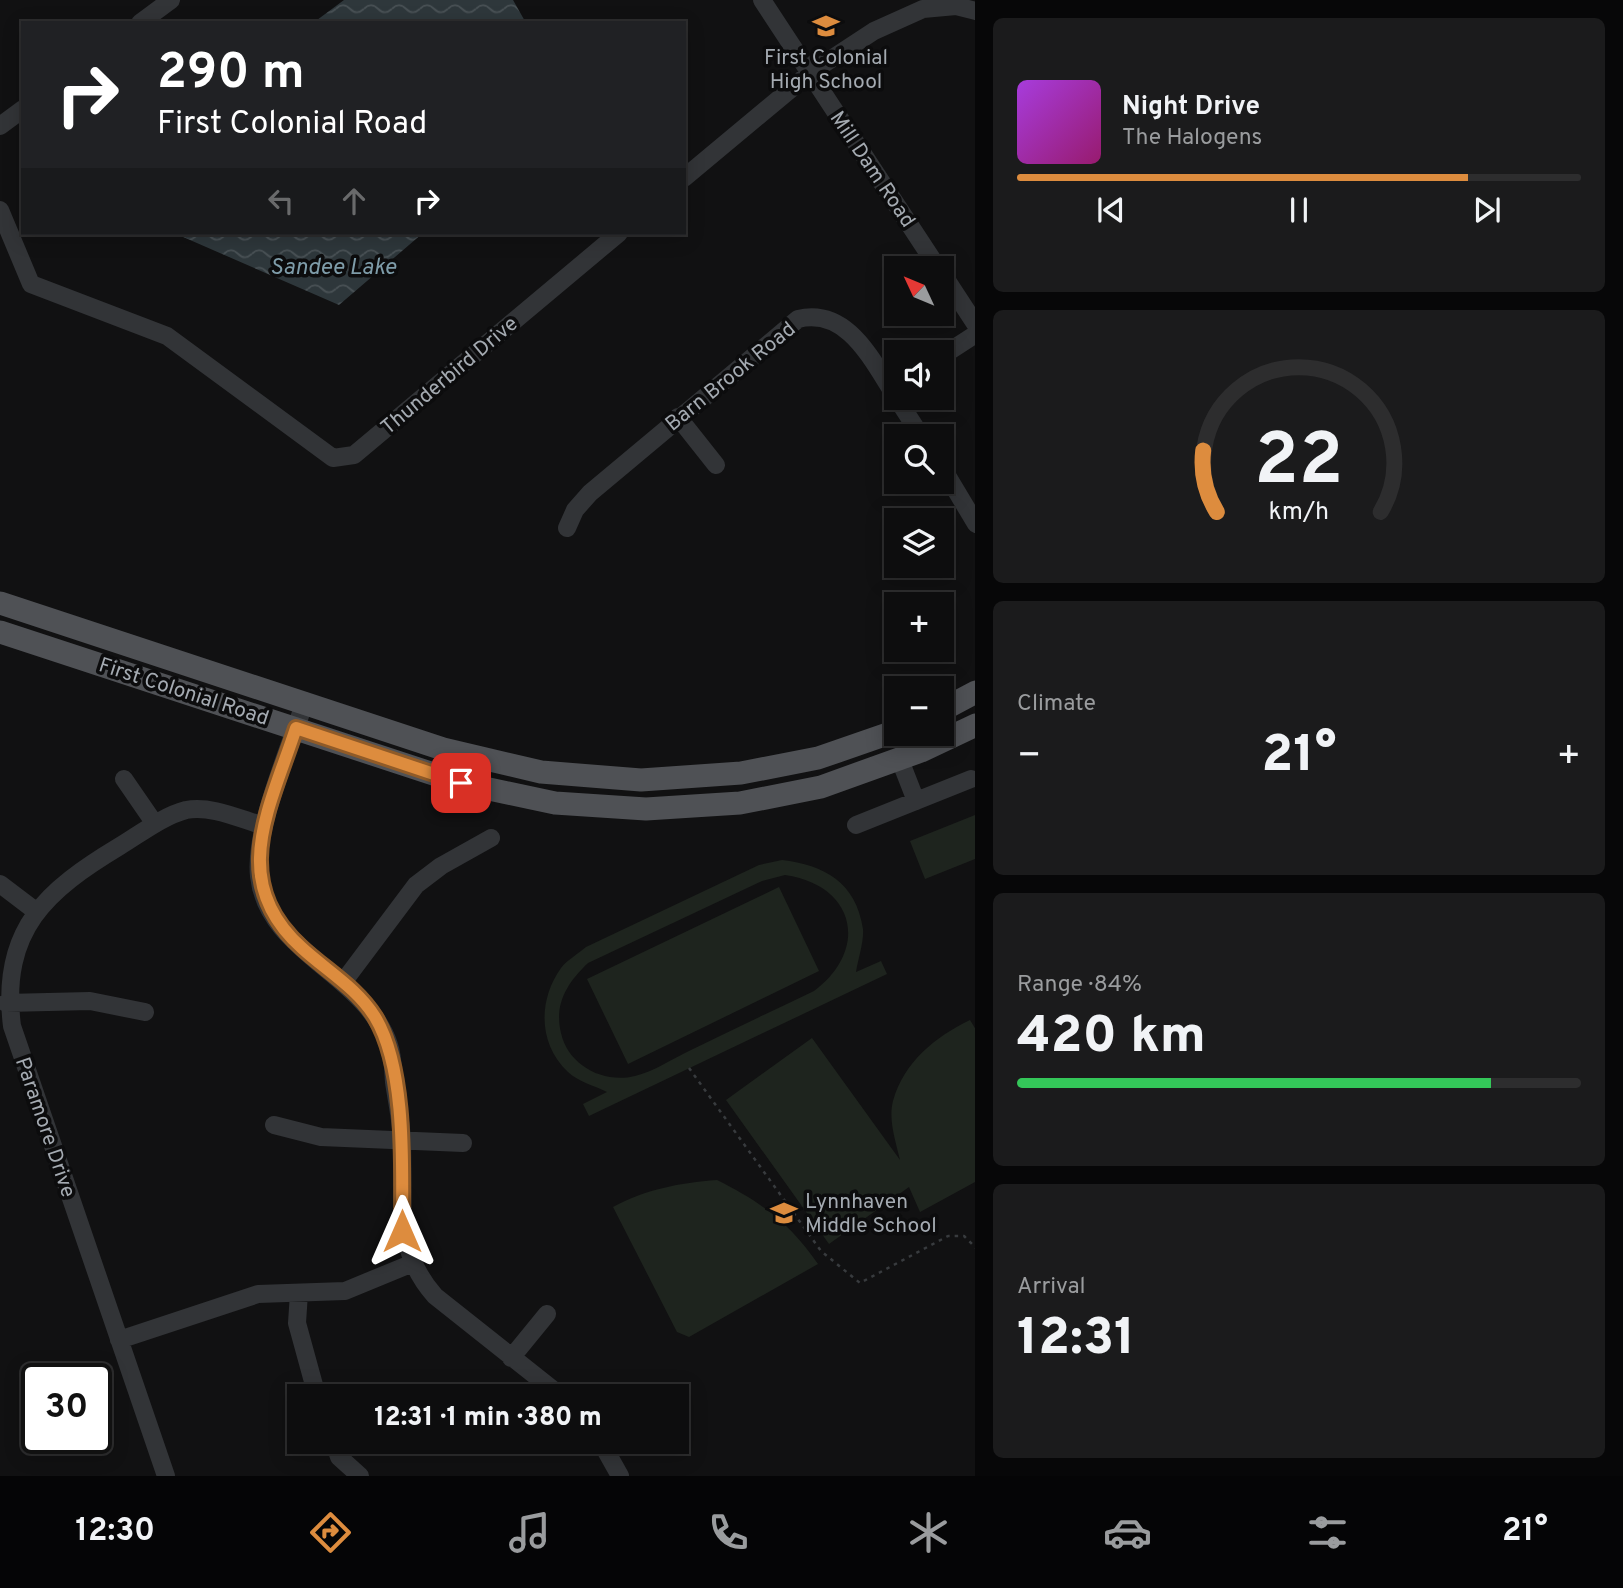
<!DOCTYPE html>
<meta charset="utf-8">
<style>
body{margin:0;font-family:Overpass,sans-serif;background:#1b1b1c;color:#f1f3f6;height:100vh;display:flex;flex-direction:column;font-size:26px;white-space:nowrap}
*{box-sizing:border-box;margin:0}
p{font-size:23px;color:#9a9c9e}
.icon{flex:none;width:38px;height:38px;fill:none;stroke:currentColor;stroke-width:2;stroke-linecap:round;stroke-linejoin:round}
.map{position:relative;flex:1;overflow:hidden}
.details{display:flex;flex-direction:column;gap:18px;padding:18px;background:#070708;width:648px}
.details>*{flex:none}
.guide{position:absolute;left:21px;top:21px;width:665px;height:214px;border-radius:0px;box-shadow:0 4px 18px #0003,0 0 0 2px #2d2d2e;background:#202124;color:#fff;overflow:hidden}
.needle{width:46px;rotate:314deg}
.controls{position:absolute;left:884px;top:256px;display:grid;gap:14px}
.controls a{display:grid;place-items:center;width:70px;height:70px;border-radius:0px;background:#0d0d0e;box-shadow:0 4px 18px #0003,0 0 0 2px #2d2d2e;font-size:35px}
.speed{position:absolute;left:21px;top:1363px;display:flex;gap:14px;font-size:35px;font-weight:700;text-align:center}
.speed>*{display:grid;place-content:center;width:91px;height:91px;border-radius:50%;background:#0d0d0e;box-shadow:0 4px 18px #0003,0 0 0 2px #2d2d2e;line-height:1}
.speed .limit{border:4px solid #111;border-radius:10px;background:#fff;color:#111}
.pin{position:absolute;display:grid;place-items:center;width:60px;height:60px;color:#fff;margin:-30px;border-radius:14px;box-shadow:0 4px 10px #0006}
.me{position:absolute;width:77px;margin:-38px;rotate:0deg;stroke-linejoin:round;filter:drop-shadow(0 0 5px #0008)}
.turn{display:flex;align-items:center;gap:24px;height:147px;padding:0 21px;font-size:32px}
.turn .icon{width:91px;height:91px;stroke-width:2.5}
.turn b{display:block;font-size:49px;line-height:60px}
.lanes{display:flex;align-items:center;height:66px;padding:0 21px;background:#0003;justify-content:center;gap:35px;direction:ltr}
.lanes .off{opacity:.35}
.big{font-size:52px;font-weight:800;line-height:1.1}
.details .tile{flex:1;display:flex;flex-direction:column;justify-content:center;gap:10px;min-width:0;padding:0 24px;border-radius:10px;background:#1b1b1c}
.details .dial{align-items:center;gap:0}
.dial svg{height:182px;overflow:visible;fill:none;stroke:#2d2d2e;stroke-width:7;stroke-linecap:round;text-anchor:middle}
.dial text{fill:#f1f3f6;stroke:none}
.song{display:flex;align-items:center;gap:21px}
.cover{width:84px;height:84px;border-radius:10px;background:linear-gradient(135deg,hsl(280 70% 55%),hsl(320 70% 35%))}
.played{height:7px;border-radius:4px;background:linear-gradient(90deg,#dd8c3e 80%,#2d2d2e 80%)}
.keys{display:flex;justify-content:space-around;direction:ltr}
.heat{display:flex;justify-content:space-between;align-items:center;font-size:38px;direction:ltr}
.charge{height:10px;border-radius:5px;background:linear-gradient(90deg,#34c759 84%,#2d2d2e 0)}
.trip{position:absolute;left:287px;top:1384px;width:402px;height:70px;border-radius:0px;background:#0d0d0e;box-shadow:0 4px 18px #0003,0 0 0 2px #2d2d2e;font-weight:800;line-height:70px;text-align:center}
.tabs{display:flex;height:112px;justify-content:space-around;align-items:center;background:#050506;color:#9a9c9e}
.tabs .icon{width:49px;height:49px}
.tabs .current{color:#dd8c3e}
.tabs b{font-size:32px;color:#f1f3f6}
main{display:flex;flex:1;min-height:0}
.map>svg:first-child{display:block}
</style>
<main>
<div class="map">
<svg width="976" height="1476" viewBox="0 0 976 1476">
<defs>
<pattern id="water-waves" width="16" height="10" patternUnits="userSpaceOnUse" patternTransform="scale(1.75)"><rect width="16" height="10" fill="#2e373b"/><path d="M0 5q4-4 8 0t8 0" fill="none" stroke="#495155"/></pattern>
</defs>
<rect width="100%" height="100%" fill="#111112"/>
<path fill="#1e241e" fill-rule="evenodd" d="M 975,815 L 975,859 L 925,879 L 910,841 Z
M 782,860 C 824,865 856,882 863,929 C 864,942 858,959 856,972 L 881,961 L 887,974 L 589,1116 L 583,1104 L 607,1092 C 595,1086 577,1081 568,1072 C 538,1044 538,1000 561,968 C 567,960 578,954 586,947 L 759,865 ZM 785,875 C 855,885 870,949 814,991 C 772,1011 730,1031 689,1051 C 672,1059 653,1072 635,1076 C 603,1084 568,1065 561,1033 C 554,1004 567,983 588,963 L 762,881 Z
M 779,887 L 819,971 L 628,1064 L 587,979 Z
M 970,1020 L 976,1030 L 975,1182 L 920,1212 L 909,1187 L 829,1244 L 726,1100 L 812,1038 L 900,1160 C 896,1142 888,1120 893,1101 C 904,1062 935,1037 970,1020 Z
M 717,1180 C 761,1202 790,1223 818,1264 L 689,1337 L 677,1332 L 613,1207 C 647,1189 679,1183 717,1180 Z"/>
<path fill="url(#water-waves)" d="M 344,0 L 513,0 L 526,23 L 313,23 Z
M 174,233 L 423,233 L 339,305 Z"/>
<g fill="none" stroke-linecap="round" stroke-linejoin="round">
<path stroke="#383b3e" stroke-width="2.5" stroke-dasharray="3.5 5" stroke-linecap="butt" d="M 689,1068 L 821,1251 L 860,1283 L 948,1236 L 964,1236 L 976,1248"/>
<path stroke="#323437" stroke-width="18" d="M 762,0 L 938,268
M 140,23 L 171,0
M 0,126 L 23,109
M 684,178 L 810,73 L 874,31 L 923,9 L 956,6 L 976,11
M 0,210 L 31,284 L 167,336 L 333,458 L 354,455 L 619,233
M 942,273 L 976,325
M 942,356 L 976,334
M 896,397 L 921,436
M 678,417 L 716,465
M 942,467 L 976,524
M 567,528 L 575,510 L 590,493 L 798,319 C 848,307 872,361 896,397
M 305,701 C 290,748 254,828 259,876 C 267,953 366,974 389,1045 C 393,1056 393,1070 394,1082 C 397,1103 402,1124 402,1145 C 404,1202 394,1250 435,1296 L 561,1396
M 900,760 L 916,801
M 124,779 L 155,824
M 856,825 L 971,779
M 0,884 L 33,909
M 344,981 L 416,885 L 441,866 L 491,838
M 6,1003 L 90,1001 L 145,1012
M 274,1125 L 321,1137 L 463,1143
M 299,1293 L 297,1323 L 317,1396
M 119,1340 L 258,1294 L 345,1291 L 413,1263
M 511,1358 L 547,1314
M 334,1442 L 339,1457 L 360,1476
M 601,1442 L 620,1476
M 166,1476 L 12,1026 C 0,929 47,890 120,846 C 140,834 163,816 186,810 C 211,805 240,819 264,826"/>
<path stroke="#4f5155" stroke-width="23" d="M 0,603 L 443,749 L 541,772 L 641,780 L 741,773 L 818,758 L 896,731
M 0,632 L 461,783 L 555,803 L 646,809 L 740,803 L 821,787 L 921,751 L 976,725
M 942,710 L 976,692"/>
</g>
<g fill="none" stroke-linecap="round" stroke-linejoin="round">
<defs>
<path id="route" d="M 402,1231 C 402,1171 407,1070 375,1017 C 357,988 327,971 302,948 C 227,881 270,808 296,728 L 461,783"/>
</defs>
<use href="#route" stroke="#905b28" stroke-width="18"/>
<use href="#route" stroke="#dd8c3e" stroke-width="12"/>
</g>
<defs>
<symbol id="school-bare" viewBox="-9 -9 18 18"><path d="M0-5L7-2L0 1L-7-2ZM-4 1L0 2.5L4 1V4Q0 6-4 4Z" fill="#dd8c3e" stroke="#0c0c0d" stroke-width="2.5" paint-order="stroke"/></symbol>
</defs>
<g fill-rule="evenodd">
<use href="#school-bare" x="807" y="7" width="38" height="38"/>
<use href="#school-bare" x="765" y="1194" width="38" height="38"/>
</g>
<g text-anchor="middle" stroke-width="7" stroke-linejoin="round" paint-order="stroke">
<g font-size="21" fill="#a4aab1" stroke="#0c0c0d">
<text x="826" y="64">First Colonial<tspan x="826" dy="24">High School</tspan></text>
<text x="805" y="1208" text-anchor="start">Lynnhaven<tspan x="805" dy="24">Middle School</tspan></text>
</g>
<g font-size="21" fill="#a4aab1" stroke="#0c0c0d">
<text transform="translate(873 169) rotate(56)" y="7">Mill Dam Road</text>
<text transform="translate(449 375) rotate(-40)" y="7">Thunderbird Drive</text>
<text transform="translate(730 376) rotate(-39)" y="7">Barn Brook Road</text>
<text transform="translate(184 691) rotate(18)" y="7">First Colonial Road</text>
<text transform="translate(46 1127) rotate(71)" y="7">Paramore Drive</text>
</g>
<g font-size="23" font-style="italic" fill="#7e9ca9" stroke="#0c0c0d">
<text x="333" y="274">Sandee Lake</text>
</g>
</g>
</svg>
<div class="controls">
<a><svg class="needle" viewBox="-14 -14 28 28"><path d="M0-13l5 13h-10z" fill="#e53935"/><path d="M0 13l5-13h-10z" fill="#9a9c9e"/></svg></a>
<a><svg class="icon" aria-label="sound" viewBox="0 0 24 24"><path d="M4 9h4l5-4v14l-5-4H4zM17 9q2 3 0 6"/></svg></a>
<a><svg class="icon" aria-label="search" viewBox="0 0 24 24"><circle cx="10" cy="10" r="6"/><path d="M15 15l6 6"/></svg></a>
<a><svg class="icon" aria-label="layers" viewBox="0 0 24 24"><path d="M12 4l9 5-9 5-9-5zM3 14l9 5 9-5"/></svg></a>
<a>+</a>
<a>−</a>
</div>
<div class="speed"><div class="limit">30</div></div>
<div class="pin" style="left:461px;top:783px;background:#d93025"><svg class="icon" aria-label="arrive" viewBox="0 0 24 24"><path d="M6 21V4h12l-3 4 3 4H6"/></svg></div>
<svg class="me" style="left:402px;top:1231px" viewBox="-20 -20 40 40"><path d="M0-17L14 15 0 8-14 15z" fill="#dd8c3e" stroke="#fff" stroke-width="4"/></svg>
<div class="trip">12:31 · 1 min · 380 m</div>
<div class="guide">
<div class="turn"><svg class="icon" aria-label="right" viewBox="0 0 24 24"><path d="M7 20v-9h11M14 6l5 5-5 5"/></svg><div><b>290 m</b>First Colonial Road</div></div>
<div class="lanes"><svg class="icon off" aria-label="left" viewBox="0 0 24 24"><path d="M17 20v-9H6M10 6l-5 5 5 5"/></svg><svg class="icon off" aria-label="ahead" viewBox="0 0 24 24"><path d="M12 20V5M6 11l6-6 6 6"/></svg><svg class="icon" aria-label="right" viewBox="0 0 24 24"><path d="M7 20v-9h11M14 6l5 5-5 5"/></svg></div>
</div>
</div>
<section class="details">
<div class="tile">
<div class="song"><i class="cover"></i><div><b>Night Drive</b><p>The Halogens</p></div></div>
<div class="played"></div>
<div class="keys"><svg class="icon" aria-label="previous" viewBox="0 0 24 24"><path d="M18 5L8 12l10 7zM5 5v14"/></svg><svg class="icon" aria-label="pause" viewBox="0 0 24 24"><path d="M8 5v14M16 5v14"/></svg><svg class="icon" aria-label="next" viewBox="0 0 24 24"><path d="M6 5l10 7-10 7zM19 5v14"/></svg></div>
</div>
<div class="tile dial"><svg viewBox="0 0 100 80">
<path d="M14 69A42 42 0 1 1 86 69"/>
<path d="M14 69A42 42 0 0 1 8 42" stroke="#dd8c3e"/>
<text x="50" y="56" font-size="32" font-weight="700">22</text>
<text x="50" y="72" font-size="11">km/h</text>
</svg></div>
<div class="tile"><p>Climate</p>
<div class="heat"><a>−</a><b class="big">21°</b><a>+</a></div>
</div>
<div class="tile"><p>Range · 84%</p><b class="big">420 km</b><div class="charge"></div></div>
<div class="tile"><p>Arrival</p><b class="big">12:31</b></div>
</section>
</main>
<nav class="tabs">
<b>12:30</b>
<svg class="icon current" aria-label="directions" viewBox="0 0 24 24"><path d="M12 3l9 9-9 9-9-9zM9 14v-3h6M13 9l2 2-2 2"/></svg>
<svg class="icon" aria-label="music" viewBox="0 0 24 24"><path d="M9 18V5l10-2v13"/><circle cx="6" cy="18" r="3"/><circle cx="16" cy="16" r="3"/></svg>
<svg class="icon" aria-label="phone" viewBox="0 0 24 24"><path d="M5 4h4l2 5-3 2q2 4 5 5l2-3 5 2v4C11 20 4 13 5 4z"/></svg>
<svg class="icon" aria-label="climate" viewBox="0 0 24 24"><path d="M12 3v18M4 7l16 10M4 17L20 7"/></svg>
<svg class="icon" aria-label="car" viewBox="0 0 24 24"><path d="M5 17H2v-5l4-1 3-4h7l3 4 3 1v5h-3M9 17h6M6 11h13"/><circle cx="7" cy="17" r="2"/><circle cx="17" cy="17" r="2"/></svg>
<svg class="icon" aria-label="filters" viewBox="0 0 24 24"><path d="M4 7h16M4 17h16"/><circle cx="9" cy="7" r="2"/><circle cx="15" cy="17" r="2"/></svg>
<b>21°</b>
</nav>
